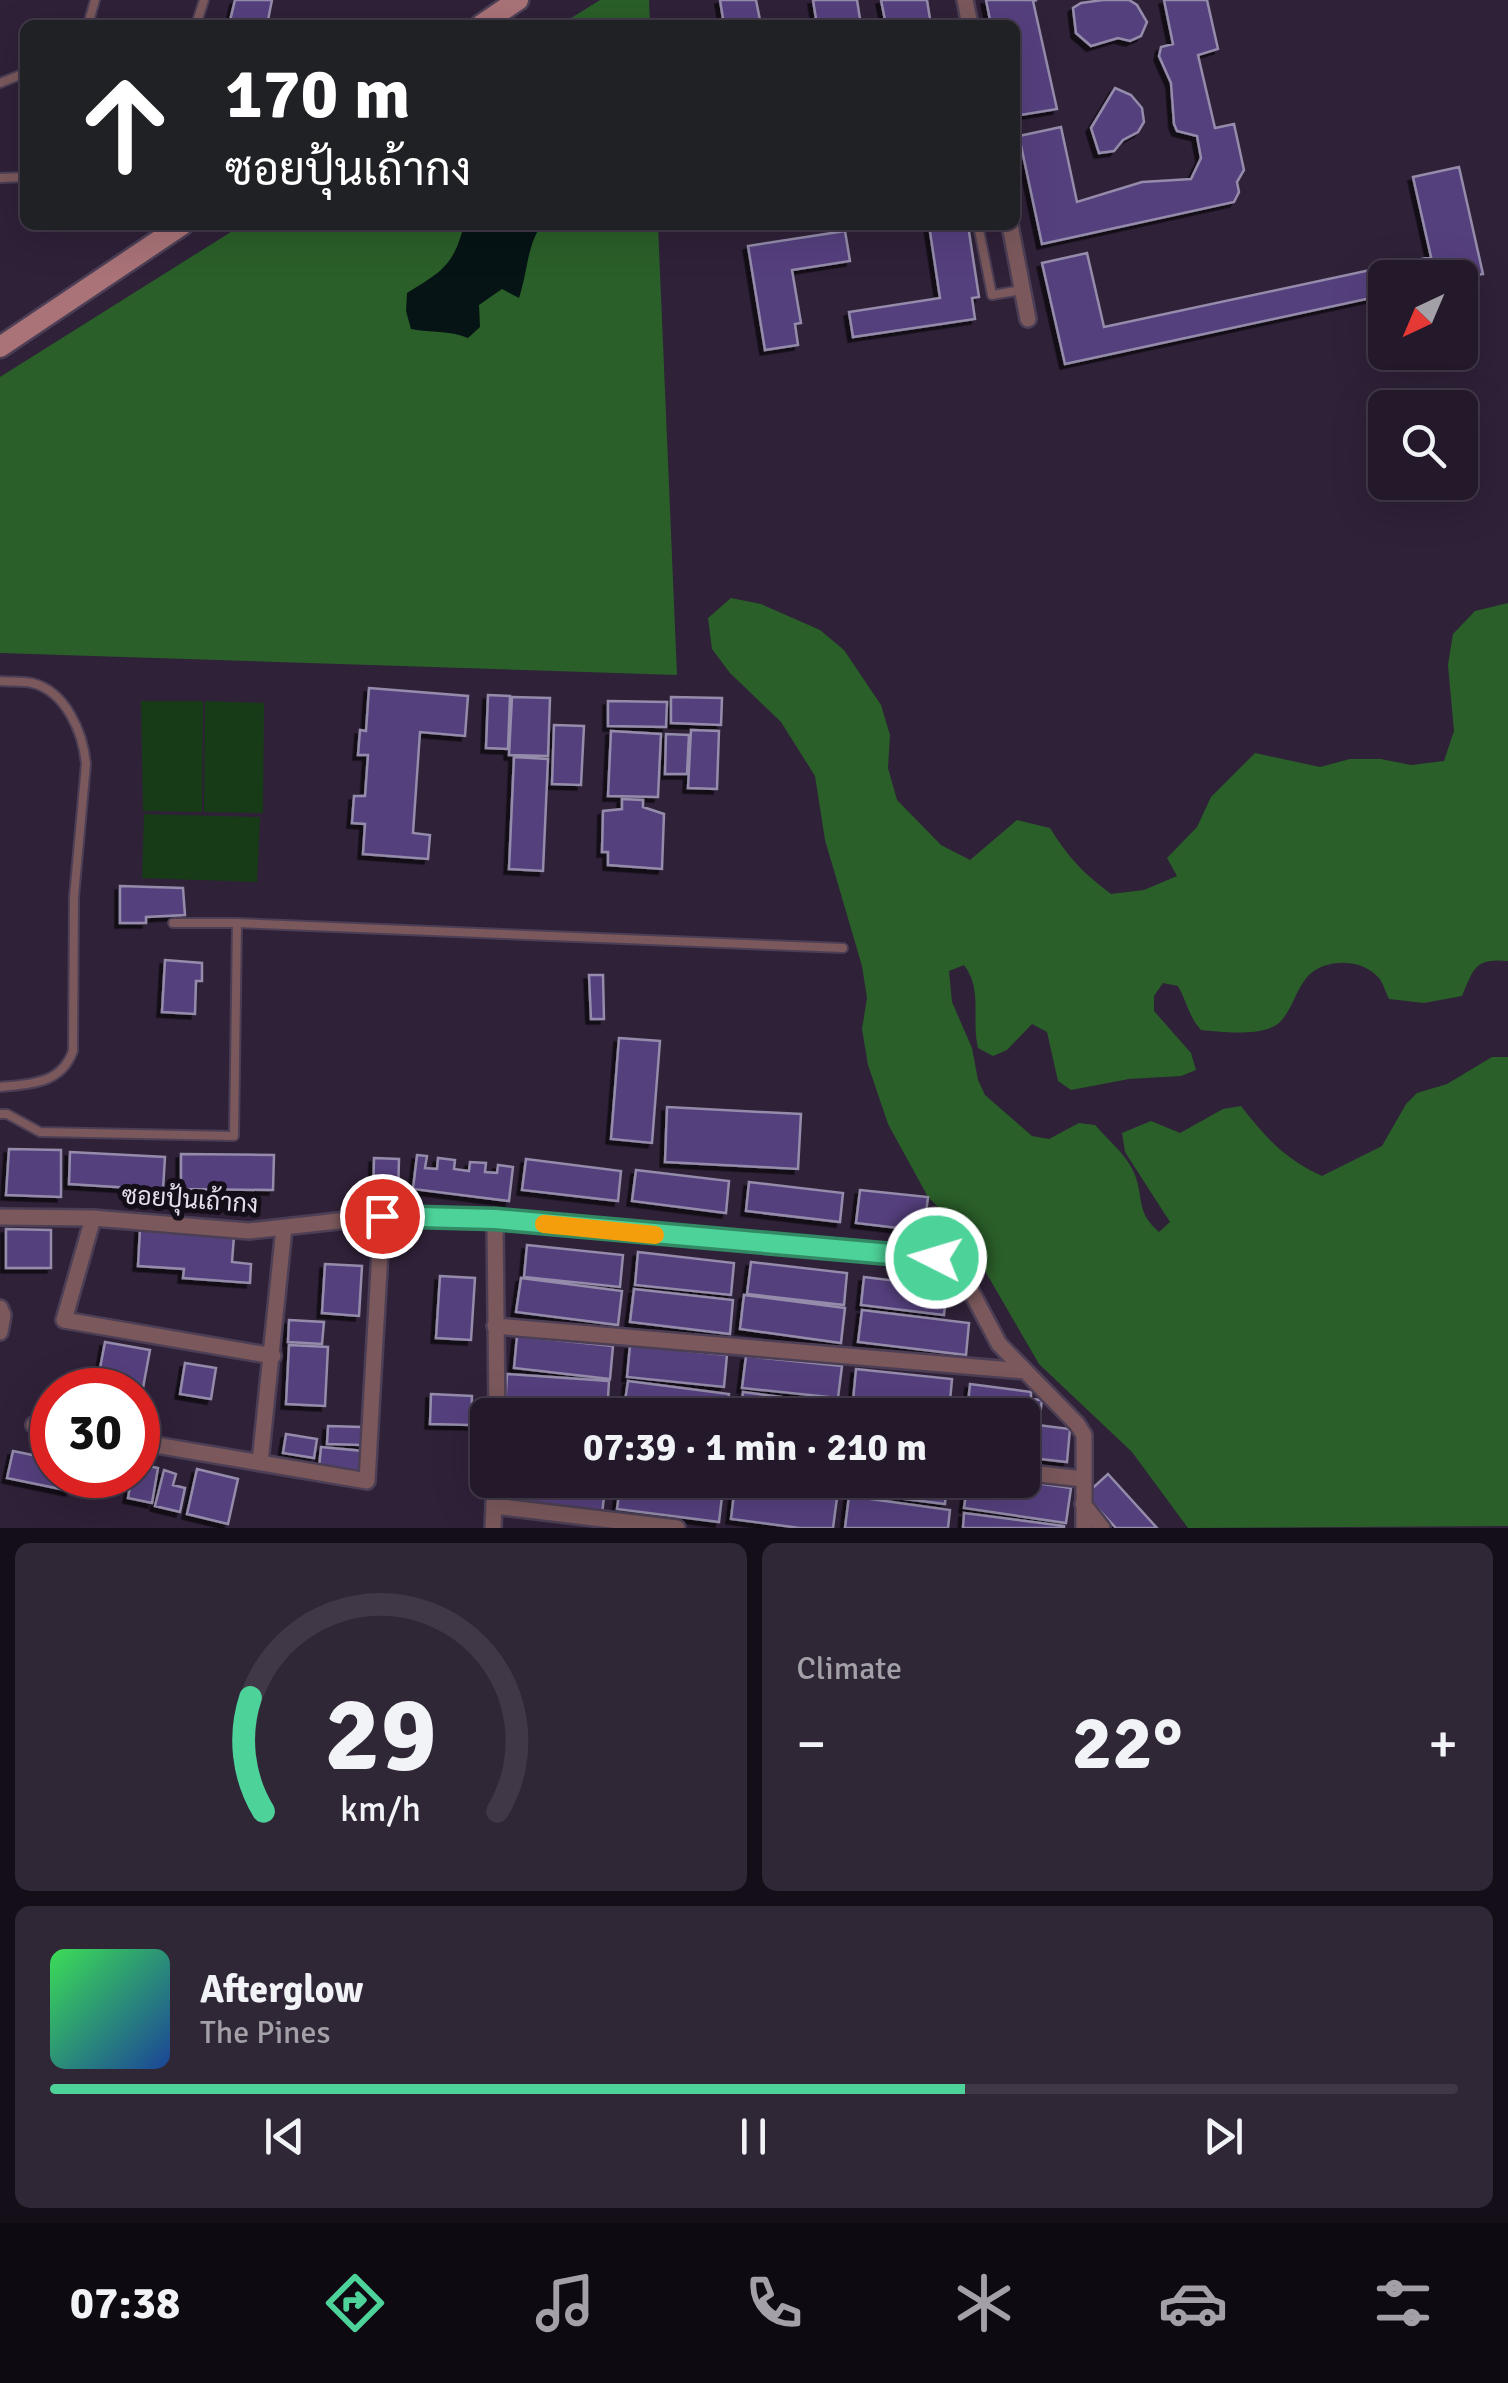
<!DOCTYPE html>
<meta charset="utf-8">
<style>
body{margin:0;font-family:Signika,Sarabun,sans-serif;background:#2f2636;color:#f1f3f6;height:100vh;display:flex;flex-direction:column;font-size:38px;white-space:nowrap}
*{box-sizing:border-box;margin:0}
p{font-size:32px;color:#a3a0a8}
.icon{flex:none;width:55px;height:55px;fill:none;stroke:currentColor;stroke-width:2;stroke-linecap:round;stroke-linejoin:round}
.map{position:relative;height:1528px;overflow:hidden}
.side{display:flex;flex-direction:column;gap:15px;padding:15px;background:#130e17;flex:1}
.side>*{flex:none}
.guide{position:absolute;left:20px;top:20px;width:1000px;height:210px;border-radius:15px;box-shadow:0 10px 40px #0002,0 0 0 2px #403847;background:#202124;color:#fff;overflow:hidden}
.needle{width:65px;rotate:224deg}
.tools{position:absolute;left:1368px;top:260px;display:grid;gap:20px}
.tools a{display:grid;place-items:center;width:110px;height:110px;border-radius:15px;background:#23192a;box-shadow:0 10px 40px #0002,0 0 0 2px #403847;font-size:50px}
.speed{position:absolute;left:30px;top:1368px;display:flex;gap:20px;font-size:50px;font-weight:700;text-align:center}
.speed>*{display:grid;place-content:center;width:130px;height:130px;border-radius:50%;background:#23192a;box-shadow:0 10px 40px #0002,0 0 0 2px #403847;line-height:1}
.speed .limit{border:15px solid #d22;background:#fff;color:#111}
.pin{position:absolute;display:grid;place-items:center;width:85px;height:85px;color:#fff;margin:-42px;border:5px solid #fff;border-radius:50%;box-shadow:0 2px 10px #0007}
.me{position:absolute;width:110px;margin:-55px;rotate:275deg;stroke-linejoin:round;filter:drop-shadow(0 0 8px #0008)}
.turn{display:flex;align-items:center;gap:35px;height:210px;padding:0 40px;font-size:45px}
.turn .icon{width:130px;height:130px;stroke-width:2.5}
.turn b{display:block;font-size:70px;line-height:85px}
.big{font-size:75px;font-weight:700;line-height:1.1}
.side .tile{flex:1;display:flex;flex-direction:column;justify-content:center;gap:15px;min-width:0;padding:0 35px;border-radius:15px;background:#2f2636}
.side .dial{align-items:center;gap:0}
.dial svg{height:260px;overflow:visible;fill:none;stroke:#403847;stroke-width:7;stroke-linecap:round;text-anchor:middle}
.dial text{fill:#f1f3f6;stroke:none}
.song{display:flex;align-items:center;gap:30px}
.cover{width:120px;height:120px;border-radius:15px;background:linear-gradient(135deg,hsl(130 70% 55%),hsl(220 70% 35%))}
.played{height:10px;border-radius:5px;background:linear-gradient(90deg,#4dd39a 65%,#403847 65%)}
.keys{display:flex;justify-content:space-around;direction:ltr}
.heat{display:flex;justify-content:space-between;align-items:center;font-size:55px;direction:ltr}
.side .tiles{flex:1;display:grid;gap:15px;grid-template-columns:1fr 1fr}
.tile:last-child{grid-column:span 2}
.trip{position:absolute;left:470px;top:1398px;width:570px;height:100px;border-radius:15px;background:#23192a;box-shadow:0 10px 40px #0002,0 0 0 2px #403847;font-weight:700;line-height:100px;text-align:center}
.tab-bar{display:flex;height:160px;justify-content:space-around;align-items:center;background:#0e0a11;color:#a3a0a8}
.tab-bar .icon{width:70px;height:70px}
.tab-bar .current{color:#4dd39a}
.tab-bar b{font-size:45px;color:#f1f3f6}
.map>svg:first-child{display:block}
</style>
<div class="map">
<svg width="1508" height="1528" viewBox="0 0 1508 1528">
<defs>
<filter id="shadow"><feDropShadow dx="-4.5" dy="4.5" stdDeviation="0" flood-color="#0009"/></filter>
</defs>
<rect width="100%" height="100%" fill="#2f2138"/>
<path fill="#183b17" d="M 141,701 L 203,701 L 202,812 L 143,811 Z
M 205,701 L 264,703 L 263,813 L 204,812 Z
M 144,814 L 260,817 L 257,882 L 142,878 Z"/>
<path fill="#2a5f29" d="M 600,0 L 649,0 L 650,25 L 560,25 Z
M 242,225 L 658,225 L 677,675 L 0,653 L 0,377 Z
M 731,598 L 761,604 L 820,630 L 844,650 L 881,705 L 890,735 L 888,768 L 897,800 L 941,845 L 970,860 L 1017,820 L 1050,828 C 1067,856 1085,875 1111,894 L 1144,890 L 1177,876 L 1167,858 L 1197,827 L 1211,797 L 1255,753 L 1320,767 L 1350,759 L 1381,759 L 1411,765 L 1444,761 L 1454,731 L 1448,665 L 1453,634 L 1475,611 L 1508,603 L 1508,961 C 1475,958 1474,968 1462,996 L 1424,1003 L 1389,999 C 1386,993 1383,983 1379,978 C 1362,958 1325,958 1308,976 C 1296,989 1292,1011 1279,1023 C 1262,1037 1222,1032 1201,1030 C 1189,1017 1187,1002 1178,986 L 1163,983 L 1154,996 L 1154,1011 L 1191,1053 L 1196,1070 L 1181,1076 L 1129,1079 L 1071,1090 L 1058,1081 L 1047,1032 L 1032,1024 L 1007,1050 L 993,1056 L 978,1048 C 971,1018 983,990 964,965 L 949,971 L 952,1002 L 972,1048 L 978,1080 L 985,1095 L 1032,1136 L 1049,1139 L 1079,1123 L 1095,1125 C 1108,1140 1128,1156 1135,1175 C 1144,1200 1136,1212 1159,1232 L 1170,1222 L 1125,1152 L 1122,1133 L 1151,1121 L 1180,1133 L 1223,1109 L 1241,1106 C 1267,1139 1284,1158 1322,1176 L 1382,1146 L 1406,1104 L 1417,1093 L 1447,1084 L 1492,1057 L 1508,1057 L 1508,1526 L 1188,1528 L 1132,1452 L 1039,1364 L 971,1247 L 953,1222 L 928,1197 L 888,1124 L 868,1065 L 862,1029 L 867,998 L 862,966 L 825,840 L 815,776 L 781,722 L 730,673 L 712,649 L 708,618 Z"/>
<path fill="#061415" d="M 458,225 L 541,225 C 526,250 528,271 519,298 L 502,289 L 479,305 L 480,327 L 468,338 C 449,330 431,333 411,329 L 406,311 L 407,293 C 437,274 452,268 462,232 Z"/>
<path fill="#54407e" stroke="#948caa" stroke-width="2.5" filter="url(#shadow)" d="M 235,0 L 272,0 L 267,25 L 229,25 Z
M 720,0 L 756,0 L 761,25 L 724,25 Z
M 813,0 L 857,0 L 861,25 L 817,25 Z
M 881,0 L 927,0 L 931,25 L 886,25 Z
M 986,0 L 1037,0 L 1033,1 L 1057,109 L 1015,116 L 1015,25 L 991,25 Z
M 1103,0 L 1129,0 L 1137,5 L 1147,22 L 1141,36 L 1130,41 L 1118,38 L 1091,46 L 1076,33 L 1073,8 L 1081,3 Z
M 1164,0 L 1207,0 L 1218,49 L 1198,55 L 1215,128 L 1234,124 L 1244,170 L 1237,182 L 1239,192 L 1234,202 L 1042,244 L 1019,136 L 1061,127 L 1077,202 L 1142,182 L 1191,179 L 1201,158 L 1197,136 L 1177,131 L 1174,124 L 1171,83 L 1159,56 L 1161,47 L 1173,44 Z
M 1115,88 L 1131,95 L 1142,108 L 1144,122 L 1138,132 L 1123,140 L 1114,151 L 1099,153 L 1091,128 Z
M 1459,167 L 1483,274 L 1460,278 L 1385,278 L 1385,295 L 1065,364 L 1042,263 L 1087,253 L 1104,327 L 1431,257 L 1413,177 Z
M 929,225 L 968,225 L 979,297 L 972,298 L 975,319 L 853,337 L 849,312 L 940,298 Z
M 845,231 L 850,261 L 792,270 L 801,323 L 795,324 L 798,345 L 765,350 L 748,246 Z
M 369,688 L 468,696 L 465,736 L 420,732 L 413,833 L 430,835 L 428,859 L 363,854 L 365,824 L 352,823 L 354,796 L 365,796 L 368,755 L 358,755 L 360,730 L 366,731 Z
M 488,695 L 510,696 L 508,749 L 486,748 Z
M 512,697 L 550,698 L 548,756 L 509,755 Z
M 671,697 L 722,698 L 721,725 L 671,723 Z
M 608,701 L 667,702 L 666,727 L 608,726 Z
M 554,725 L 584,726 L 581,785 L 552,784 Z
M 691,730 L 719,731 L 717,789 L 688,788 Z
M 611,731 L 661,734 L 658,797 L 608,796 Z
M 666,734 L 689,735 L 687,774 L 665,774 Z
M 514,757 L 548,759 L 543,871 L 509,869 Z
M 622,799 L 643,800 L 643,807 L 664,814 L 662,869 L 608,865 L 608,852 L 602,852 L 603,811 L 622,809 Z
M 120,886 L 183,888 L 185,915 L 146,917 L 146,923 L 120,923 Z
M 165,960 L 202,963 L 202,981 L 196,981 L 195,1014 L 162,1012 Z
M 589,975 L 603,975 L 604,1019 L 591,1019 Z
M 619,1038 L 660,1041 L 652,1143 L 611,1139 Z
M 667,1107 L 801,1114 L 798,1169 L 665,1162 Z
M 9,1149 L 61,1150 L 61,1197 L 6,1195 Z
M 70,1152 L 165,1157 L 163,1190 L 69,1184 Z
M 181,1154 L 274,1155 L 273,1190 L 181,1189 Z
M 417,1155 L 427,1156 L 425,1168 L 437,1169 L 438,1158 L 455,1160 L 454,1169 L 469,1171 L 470,1162 L 486,1163 L 485,1172 L 497,1173 L 498,1165 L 513,1167 L 509,1201 L 413,1189 Z
M 374,1158 L 399,1159 L 398,1199 L 373,1198 Z
M 526,1159 L 621,1171 L 618,1201 L 522,1190 Z
M 636,1170 L 729,1181 L 726,1213 L 632,1201 Z
M 749,1182 L 843,1193 L 840,1222 L 746,1211 Z
M 860,1190 L 928,1197 L 924,1231 L 856,1223 Z
M 6,1229 L 51,1230 L 51,1268 L 6,1268 Z
M 140,1229 L 234,1236 L 232,1262 L 251,1264 L 250,1283 L 183,1278 L 184,1269 L 138,1266 Z
M 527,1245 L 623,1255 L 620,1287 L 524,1277 Z
M 638,1252 L 734,1263 L 731,1295 L 635,1285 Z
M 751,1262 L 847,1273 L 844,1305 L 747,1294 Z
M 325,1264 L 362,1266 L 359,1316 L 322,1313 Z
M 440,1276 L 475,1278 L 471,1340 L 436,1338 Z
M 864,1277 L 947,1287 L 944,1315 L 861,1305 Z
M 521,1278 L 622,1291 L 618,1325 L 516,1312 Z
M 634,1289 L 733,1300 L 730,1334 L 630,1322 Z
M 744,1295 L 845,1308 L 841,1343 L 740,1329 Z
M 862,1310 L 969,1323 L 966,1355 L 858,1342 Z
M 289,1320 L 324,1322 L 322,1344 L 288,1342 Z
M 517,1336 L 613,1346 L 610,1379 L 514,1368 Z
M 105,1342 L 150,1350 L 143,1388 L 98,1379 Z
M 289,1345 L 328,1347 L 325,1406 L 286,1404 Z
M 630,1345 L 727,1355 L 724,1387 L 627,1377 Z
M 746,1356 L 842,1366 L 838,1398 L 742,1388 Z
M 185,1363 L 216,1368 L 211,1399 L 180,1394 Z
M 856,1369 L 952,1379 L 949,1412 L 853,1401 Z
M 507,1374 L 609,1381 L 607,1415 L 505,1408 Z
M 628,1381 L 729,1394 L 726,1415 L 623,1415 Z
M 970,1384 L 1031,1392 L 1031,1399 L 1042,1400 L 1039,1422 L 1022,1420 L 1022,1415 L 967,1413 Z
M 743,1392 L 844,1405 L 843,1415 L 740,1415 Z
M 431,1394 L 472,1396 L 471,1425 L 430,1424 Z
M 854,1402 L 950,1415 L 852,1415 Z
M 1022,1423 L 1070,1429 L 1067,1462 L 1022,1457 Z
M 328,1426 L 362,1427 L 362,1445 L 327,1444 Z
M 286,1434 L 317,1439 L 314,1458 L 283,1453 Z
M 321,1447 L 363,1451 L 361,1472 L 319,1468 Z
M 13,1451 L 52,1459 L 52,1475 L 73,1476 L 70,1491 L 7,1478 Z
M 138,1464 L 158,1468 L 152,1503 L 128,1498 L 132,1475 L 138,1475 Z
M 197,1469 L 238,1479 L 228,1524 L 187,1514 Z
M 164,1470 L 176,1474 L 173,1485 L 185,1488 L 180,1512 L 155,1506 Z
M 1108,1474 L 1157,1528 L 1116,1528 L 1085,1495 Z
M 503,1480 L 606,1480 L 602,1514 L 501,1501 Z
M 621,1480 L 663,1480 L 723,1488 L 719,1522 L 617,1509 Z
M 735,1480 L 832,1480 L 830,1495 L 735,1482 Z
M 850,1480 L 947,1480 L 945,1504 L 849,1492 Z
M 968,1480 L 1015,1480 L 1071,1488 L 1066,1523 L 964,1508 Z
M 735,1485 L 837,1498 L 833,1528 L 800,1528 L 731,1519 Z
M 849,1496 L 950,1510 L 948,1528 L 845,1528 Z
M 964,1513 L 1064,1526 L 1064,1528 L 963,1528 Z"/>
<g fill="none" stroke-linecap="round" stroke-linejoin="round">
<defs>
<path id="lane" d="M 88,25 L 95,0
M 196,25 L 204,0
M 0,83 L 25,73
M 0,178 L 25,177
M 978,225 L 992,295 L 1022,290
M 0,681 C 10,682 22,681 32,683 C 66,691 83,733 86,764 L 74,897 L 73,1051 C 61,1084 31,1084 0,1087
M 173,923 L 237,923 L 843,948
M 0,1114 L 7,1114 L 40,1132 L 234,1136 L 237,923"/>
<path id="street" d="M 965,0 L 970,25
M 1010,225 L 1028,319
M 0,1217 L 93,1218 L 249,1231 L 382,1216 L 495,1219 L 936,1258 L 956,1267 L 963,1276 L 999,1344 L 1077,1424 L 1084,1435 L 1084,1528
M 93,1218 L 64,1320 L 273,1356
M 495,1219 L 497,1415
M 0,1308 L 3,1315 L 0,1332
M 495,1326 L 1025,1371
M 34,1425 L 52,1428
M 138,1442 L 367,1481 L 382,1216
M 260,1463 L 284,1228
M 1022,1472 L 1083,1479
M 1083,1504 L 1102,1528
M 494,1506 L 677,1528
M 493,1528 L 495,1480"/>
<path id="secondary" d="M 481,25 L 518,0
M 0,347 L 182,225"/>
</defs>
<use href="#lane" stroke="#4c3f55" stroke-width="12"/>
<use href="#street" stroke="#4c3f55" stroke-width="20"/>
<use href="#secondary" stroke="#4c3f55" stroke-width="25"/>
<use href="#lane" stroke="#7a585b" stroke-width="8"/>
<use href="#street" stroke="#7a585b" stroke-width="15"/>
<use href="#secondary" stroke="#a97378" stroke-width="20"/>
</g>
<g fill="none" stroke-linecap="round" stroke-linejoin="round">
<defs>
<path id="route" d="M 382,1216 L 495,1219 L 936,1258"/>
</defs>
<use href="#route" stroke="#328964" stroke-width="25"/>
<use href="#route" stroke="#4dd39a" stroke-width="18"/>
<path stroke="#f59e0b" stroke-width="18" d="M 544,1224 L 655,1235"/>
</g>
<g text-anchor="middle" stroke-width="10" stroke-linejoin="round" paint-order="stroke">
<g font-size="25" fill="#e6dded" stroke="#140e18">
<text transform="translate(190 1199) rotate(4)" y="9">ซอยปุ้นเถ้ากง</text>
</g>
</g>
</svg>
<div class="tools">
<a><svg class="needle" viewBox="-14 -14 28 28"><path d="M0-13l5 13h-10z" fill="#e53935"/><path d="M0 13l5-13h-10z" fill="#a3a0a8"/></svg></a>
<a><svg class="icon" aria-label="search" viewBox="0 0 24 24"><circle cx="10" cy="10" r="6"/><path d="M15 15l6 6"/></svg></a>
</div>
<div class="speed"><div class="limit">30</div></div>
<div class="pin" style="left:382px;top:1216px;background:#d93025"><svg class="icon" aria-label="arrive" viewBox="0 0 24 24"><path d="M6 21V4h12l-3 4 3 4H6"/></svg></div>
<svg class="me" style="left:936px;top:1258px" viewBox="-20 -20 40 40"><circle r="17" fill="#4dd39a" stroke="#fff" stroke-width="3"/><path d="M0-11L8 9 0 5-8 9z" fill="#fff"/></svg>
<div class="trip">07:39 · 1 min · 210 m</div>
<div class="guide">
<div class="turn"><svg class="icon" aria-label="ahead" viewBox="0 0 24 24"><path d="M12 20V5M6 11l6-6 6 6"/></svg><div><b>170 m</b>ซอยปุ้นเถ้ากง</div></div>
</div>
</div>
<section class="side">
<div class="tiles">
<div class="tile dial"><svg viewBox="0 0 100 80">
<path d="M14 69A42 42 0 1 1 86 69"/>
<path d="M14 69A42 42 0 0 1 10 34" stroke="#4dd39a"/>
<text x="50" y="56" font-size="32" font-weight="700">29</text>
<text x="50" y="72" font-size="11">km/h</text>
</svg></div>
<div class="tile"><p>Climate</p>
<div class="heat"><a>−</a><b class="big">22°</b><a>+</a></div>
</div>
<div class="tile">
<div class="song"><i class="cover"></i><div><b>Afterglow</b><p>The Pines</p></div></div>
<div class="played"></div>
<div class="keys"><svg class="icon" aria-label="previous" viewBox="0 0 24 24"><path d="M18 5L8 12l10 7zM5 5v14"/></svg><svg class="icon" aria-label="pause" viewBox="0 0 24 24"><path d="M8 5v14M16 5v14"/></svg><svg class="icon" aria-label="next" viewBox="0 0 24 24"><path d="M6 5l10 7-10 7zM19 5v14"/></svg></div>
</div>
</div>
</section>
<nav class="tab-bar">
<b>07:38</b>
<svg class="icon current" aria-label="directions" viewBox="0 0 24 24"><path d="M12 3l9 9-9 9-9-9zM9 14v-3h6M13 9l2 2-2 2"/></svg>
<svg class="icon" aria-label="music" viewBox="0 0 24 24"><path d="M9 18V5l10-2v13"/><circle cx="6" cy="18" r="3"/><circle cx="16" cy="16" r="3"/></svg>
<svg class="icon" aria-label="phone" viewBox="0 0 24 24"><path d="M5 4h4l2 5-3 2q2 4 5 5l2-3 5 2v4C11 20 4 13 5 4z"/></svg>
<svg class="icon" aria-label="climate" viewBox="0 0 24 24"><path d="M12 3v18M4 7l16 10M4 17L20 7"/></svg>
<svg class="icon" aria-label="car" viewBox="0 0 24 24"><path d="M5 17H2v-5l4-1 3-4h7l3 4 3 1v5h-3M9 17h6M6 11h13"/><circle cx="7" cy="17" r="2"/><circle cx="17" cy="17" r="2"/></svg>
<svg class="icon" aria-label="filters" viewBox="0 0 24 24"><path d="M4 7h16M4 17h16"/><circle cx="9" cy="7" r="2"/><circle cx="15" cy="17" r="2"/></svg>
</nav>
